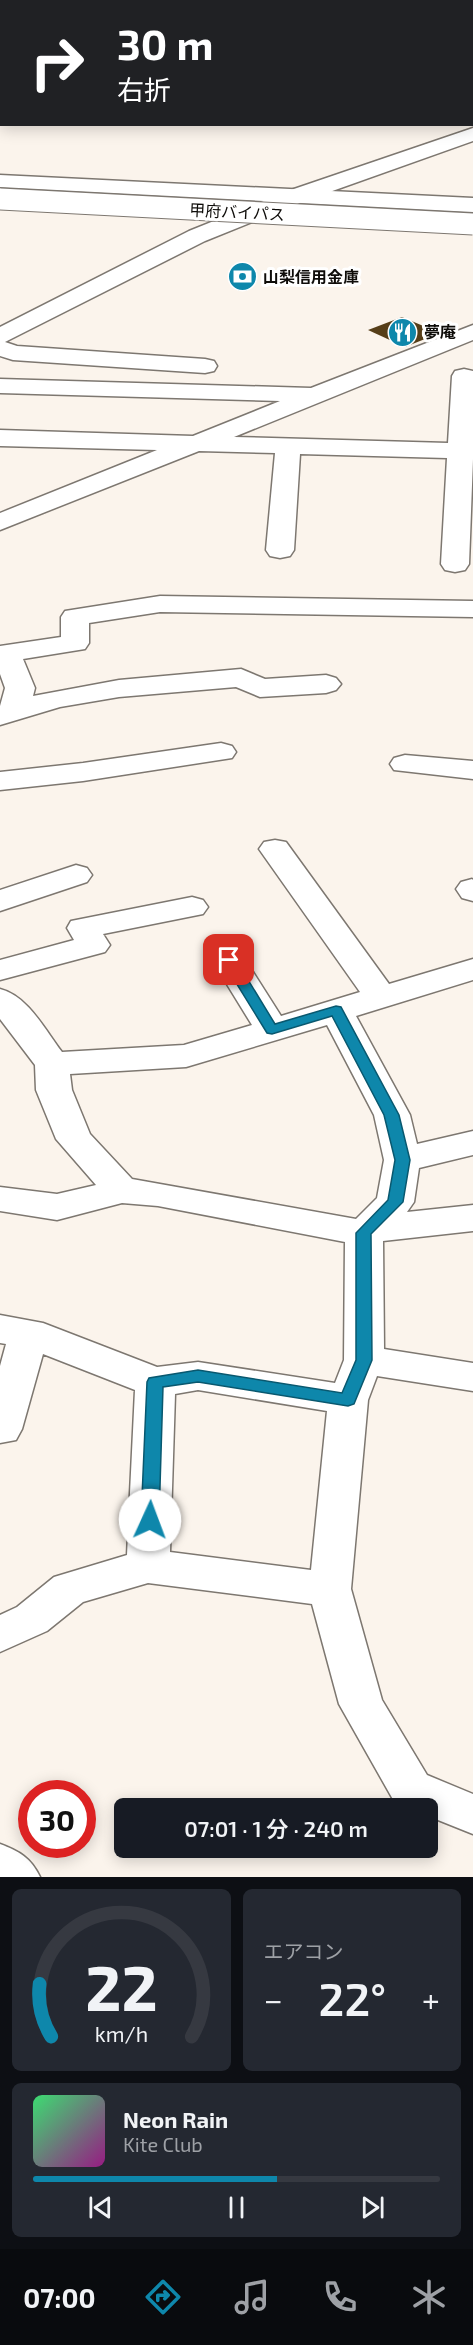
<!DOCTYPE html>
<html lang="ja">
<meta charset="utf-8">
<style>
body{margin:0;font-family:"Exo 2","Noto Sans JP",sans-serif;background:#242831;color:#f1f3f6;height:100vh;display:flex;flex-direction:column;font-size:22px;white-space:nowrap}
*{box-sizing:border-box;margin:0}
p{font-size:20px;color:#9ea1a6}
.icon{flex:none;width:33px;height:33px;fill:none;stroke:currentColor;stroke-width:2;stroke-linecap:round;stroke-linejoin:round}
.map{position:relative;height:1877px;overflow:hidden}
.panel{display:flex;flex-direction:column;gap:12px;padding:12px;background:#0d0f14;flex:1}
.panel>*{flex:none}
.banner{position:absolute;left:0px;top:0px;width:474px;height:126px;box-shadow:0 3px 15px #0003;background:#202124;color:#fff;overflow:hidden}
.speed{position:absolute;left:18px;top:1780px;display:flex;gap:12px;font-size:30px;font-weight:700;text-align:center}
.speed>*{display:grid;place-content:center;width:78px;height:78px;border-radius:50%;background:#171b24;box-shadow:0 3px 15px #0003;line-height:1}
.speed .limit{border:9px solid #d22;background:#fff;color:#111}
.pin{position:absolute;display:grid;place-items:center;width:51px;height:51px;color:#fff;margin:-26px;border-radius:12px;box-shadow:0 3px 9px #0006}
.me{position:absolute;width:66px;margin:-33px;rotate:2deg;stroke-linejoin:round;filter:drop-shadow(0 0 4px #0008)}
.turn{display:flex;align-items:center;gap:21px;height:126px;padding:0 18px;font-size:27px}
.turn .icon{width:78px;height:78px;stroke-width:2.5}
.turn b{display:block;font-size:42px;line-height:51px}
.big{font-size:45px;font-weight:600;line-height:1.1}
.panel .widget{flex:1;display:flex;flex-direction:column;justify-content:center;gap:9px;min-width:0;padding:0 21px;border-radius:9px;background:#242831}
.panel .dial{align-items:center;gap:0}
.dial svg{height:156px;overflow:visible;fill:none;stroke:#363941;stroke-width:7;stroke-linecap:round;text-anchor:middle}
.dial text{fill:#f1f3f6;stroke:none}
.song{display:flex;align-items:center;gap:18px}
.cover{width:72px;height:72px;border-radius:9px;background:linear-gradient(135deg,hsl(140 70% 55%),hsl(310 70% 35%))}
.played{height:6px;border-radius:3px;background:linear-gradient(90deg,#0e87ab 60%,#363941 60%)}
.keys{display:flex;justify-content:space-around;direction:ltr}
.heat{display:flex;justify-content:space-between;align-items:center;font-size:33px;direction:ltr}
.panel .tiles{flex:1;display:grid;gap:12px;grid-template-columns:1fr 1fr}
.widget:last-child{grid-column:span 2}
.trip{position:absolute;left:114px;top:1798px;width:324px;height:60px;border-radius:9px;background:#171b24;box-shadow:0 3px 15px #0003;font-weight:600;line-height:60px;text-align:center}
.tabs{display:flex;height:96px;justify-content:space-around;align-items:center;background:#090b0e;color:#9ea1a6}
.tabs .icon{width:42px;height:42px}
.tabs .selected{color:#0e87ab}
.tabs b{font-size:27px;color:#f1f3f6}
.map>svg:first-child{display:block}
</style>
<div class="map">
<svg width="473" height="1877" viewBox="0 0 473 1877">
<rect width="100%" height="100%" fill="#fbf4ec"/>
<path fill="#563e18" d="M 402,317 L 440,333 L 405,347 L 368,330 Z"/>
<g fill="none" stroke-linecap="round" stroke-linejoin="round">
<defs>
<path id="minor" d="M 439,0 L 461,0 L 462,2 L 440,2 Z
M 472,26 L 473,26 L 473,38 L 472,38 Z
M 0,45 L 2,45 L 2,57 L 0,57 Z
M 2,79 L 2,92 L 0,92 L 0,80 Z
M 472,82 L 473,82 L 473,94 L 472,94 Z
M 473,128 L 473,141 L 307,200 L 205,241 L 5,342 L 17,346 L 205,359 L 214,361 L 217,366 L 214,371 L 205,373 L 13,360 L 0,356 L 0,327 L 189,231 L 291,190 Z
M 473,325 L 473,340 L 234,437 L 448,443 L 452,376 L 455,371 L 464,369 L 473,371 L 473,459 L 469,564 L 465,570 L 455,572 L 445,570 L 441,564 L 447,458 L 300,454 L 294,550 L 290,556 L 280,558 L 270,556 L 266,550 L 275,453 L 199,451 L 0,530 L 0,513 L 157,450 L 0,446 L 0,430 L 193,436 L 280,401 L 0,393 L 0,379 L 311,388 Z
M 160,596 L 473,601 L 473,617 L 160,612 L 89,623 L 89,643 L 85,649 L 23,659 L 35,688 L 33,696 L 119,680 L 241,669 L 265,679 L 326,675 L 336,678 L 341,684 L 336,690 L 326,693 L 260,697 L 236,687 L 119,697 L 60,707 L 0,725 L 0,706 L 5,688 L 0,674 L 0,646 L 61,637 L 61,617 L 65,611 Z
M 221,743 L 232,746 L 236,752 L 232,758 L 83,781 L 0,790 L 0,772 L 83,763 Z
M 405,755 L 473,761 L 473,779 L 394,770 L 390,764 L 394,758 Z
M 275,840 L 286,842 L 389,984 L 473,959 L 473,980 L 356,1016 L 410,1115 L 417,1144 L 473,1131 L 473,1155 L 419,1168 L 414,1202 L 407,1212 L 473,1205 L 473,1231 L 383,1241 L 384,1349 L 473,1363 L 473,1391 L 377,1376 L 368,1400 L 351,1589 L 382,1700 L 427,1775 L 473,1794 L 473,1834 L 428,1816 L 428,1809 L 410,1809 L 395,1803 L 339,1704 L 312,1604 L 148,1583 L 83,1602 L 47,1631 L 0,1652 L 0,1615 L 17,1607 L 54,1577 L 127,1555 L 135,1390 L 43,1354 L 22,1429 L 16,1440 L 0,1443 L 0,1366 L 6,1344 L 0,1343 L 0,1315 L 43,1323 L 157,1367 L 198,1362 L 335,1383 L 344,1360 L 345,1242 L 158,1206 L 122,1203 L 57,1220 L 0,1211 L 0,1187 L 57,1194 L 96,1185 L 56,1139 L 36,1090 L 35,1065 L 0,1019 L 0,989 C 28,996 45,1030 62,1052 L 184,1045 L 252,1025 L 212,960 L 217,953 L 229,950 L 241,953 L 281,1016 L 360,992 L 259,849 L 264,842 ZM 327,1025 L 374,1115 L 384,1160 L 377,1198 L 356,1219 L 132,1179 L 90,1134 L 72,1090 L 70,1074 L 186,1067 ZM 198,1390 L 327,1411 L 311,1570 L 170,1552 L 175,1394 Z
M 76,865 L 87,868 L 92,875 L 87,882 L 0,911 L 0,890 Z
M 472,879 L 473,880 L 473,901 L 462,898 L 456,889 L 461,882 Z
M 192,897 L 203,900 L 208,907 L 203,914 L 103,934 L 110,945 L 105,952 L 0,980 L 0,960 L 74,940 L 67,928 L 71,921 Z
M 0,1844 C 19,1851 31,1858 40,1877 L 0,1877 Z"/>
<path id="highway" d="M 0,175 L 473,198 L 473,212 L 0,187 Z"/>
</defs>
<use href="#minor" stroke="#7d7770" stroke-width="3"/>
<use href="#highway" stroke="#7d7770" stroke-width="3"/>
<use href="#minor" fill="#fff" fill-rule="evenodd"/>
<use href="#highway" fill="#fff" fill-rule="evenodd"/>
<defs>
<path id="highway-bridge" d="M 0,199 L 473,224"/>
</defs>
<use href="#highway-bridge" stroke="#7d7770" stroke-width="23" stroke-linecap="butt"/>
<use href="#highway-bridge" stroke="#fff" stroke-width="21"/>
</g>
<path fill="#0e87ab" stroke="#09586f" stroke-width="1.5" d="M 229,956 L 236,960 L 275,1024 L 336,1006 L 341,1007 L 399,1115 L 410,1160 L 403,1202 L 371,1234 L 372,1360 L 354,1404 L 348,1406 L 198,1382 L 163,1387 L 159,1520 L 156,1525 L 144,1525 L 141,1520 L 147,1382 L 149,1378 L 198,1370 L 342,1393 L 356,1360 L 356,1233 L 388,1200 L 395,1160 L 384,1115 L 332,1016 L 272,1034 L 267,1033 L 222,960 Z"/>
<defs>
<symbol id="bank-disc" viewBox="-11 -11 22 22"><circle r="9.5" fill="#0e87ab" stroke="#fff"/><path d="M-6-4H6V4H-6ZM0-2.3a2.3 2.3 0 1 0 0 4.6a2.3 2.3 0 1 0 0-4.6Z" fill="#fff"/></symbol>
<symbol id="restaurant-disc" viewBox="-11 -11 22 22"><circle r="9.5" fill="#0e87ab" stroke="#fff"/><path d="M-5-6h1v4h1v-4h1v4h1v-4h1v5L-1.5 .5V6h-2V.5L-5-1ZM5-6V6H3V1.5H1.5Q1.5-4 5-6Z" fill="#fff"/></symbol>
</defs>
<g fill-rule="evenodd">
<use href="#bank-disc" x="226" y="260" width="33" height="33"/>
<use href="#restaurant-disc" x="386" y="316" width="33" height="33"/>
</g>
<g text-anchor="middle" stroke-width="6" stroke-linejoin="round" paint-order="stroke">
<g font-size="16" fill="#0e0c09" stroke="#fff">
<text transform="translate(237 212) rotate(3)" y="6">甲府バイパス</text>
</g>
<g font-size="16" font-weight="bold" fill="#0e0c09" stroke="#fff" text-anchor="start">
<text x="263" y="283">山梨信用金庫</text>
<text x="424" y="338">夢庵</text>
</g>
</g>
</svg>
<div class="speed"><div class="limit">30</div></div>
<div class="pin" style="left:229px;top:960px;background:#d93025"><svg class="icon" aria-label="arrive" viewBox="0 0 24 24"><path d="M6 21V4h12l-3 4 3 4H6"/></svg></div>
<svg class="me" style="left:150px;top:1520px" viewBox="-20 -20 40 40"><circle r="19" fill="#fff"/><path d="M0-13L10 11 0 6-10 11z" fill="#0e87ab"/></svg>
<div class="trip">07:01 · 1 分 · 240 m</div>
<div class="banner">
<div class="turn"><svg class="icon" aria-label="right" viewBox="0 0 24 24"><path d="M7 20v-9h11M14 6l5 5-5 5"/></svg><div><b>30 m</b>右折</div></div>
</div>
</div>
<section class="panel">
<div class="tiles">
<div class="widget dial"><svg viewBox="0 0 100 80">
<path d="M14 69A42 42 0 1 1 86 69"/>
<path d="M14 69A42 42 0 0 1 8 42" stroke="#0e87ab"/>
<text x="50" y="56" font-size="32" font-weight="700">22</text>
<text x="50" y="72" font-size="11">km/h</text>
</svg></div>
<div class="widget"><p>エアコン</p>
<div class="heat"><a>−</a><b class="big">22°</b><a>+</a></div>
</div>
<div class="widget">
<div class="song"><i class="cover"></i><div><b>Neon Rain</b><p>Kite Club</p></div></div>
<div class="played"></div>
<div class="keys"><svg class="icon" aria-label="previous" viewBox="0 0 24 24"><path d="M18 5L8 12l10 7zM5 5v14"/></svg><svg class="icon" aria-label="pause" viewBox="0 0 24 24"><path d="M8 5v14M16 5v14"/></svg><svg class="icon" aria-label="next" viewBox="0 0 24 24"><path d="M6 5l10 7-10 7zM19 5v14"/></svg></div>
</div>
</div>
</section>
<nav class="tabs">
<b>07:00</b>
<svg class="icon selected" aria-label="directions" viewBox="0 0 24 24"><path d="M12 3l9 9-9 9-9-9zM9 14v-3h6M13 9l2 2-2 2"/></svg>
<svg class="icon" aria-label="music" viewBox="0 0 24 24"><path d="M9 18V5l10-2v13"/><circle cx="6" cy="18" r="3"/><circle cx="16" cy="16" r="3"/></svg>
<svg class="icon" aria-label="phone" viewBox="0 0 24 24"><path d="M5 4h4l2 5-3 2q2 4 5 5l2-3 5 2v4C11 20 4 13 5 4z"/></svg>
<svg class="icon" aria-label="climate" viewBox="0 0 24 24"><path d="M12 3v18M4 7l16 10M4 17L20 7"/></svg>
</nav>
